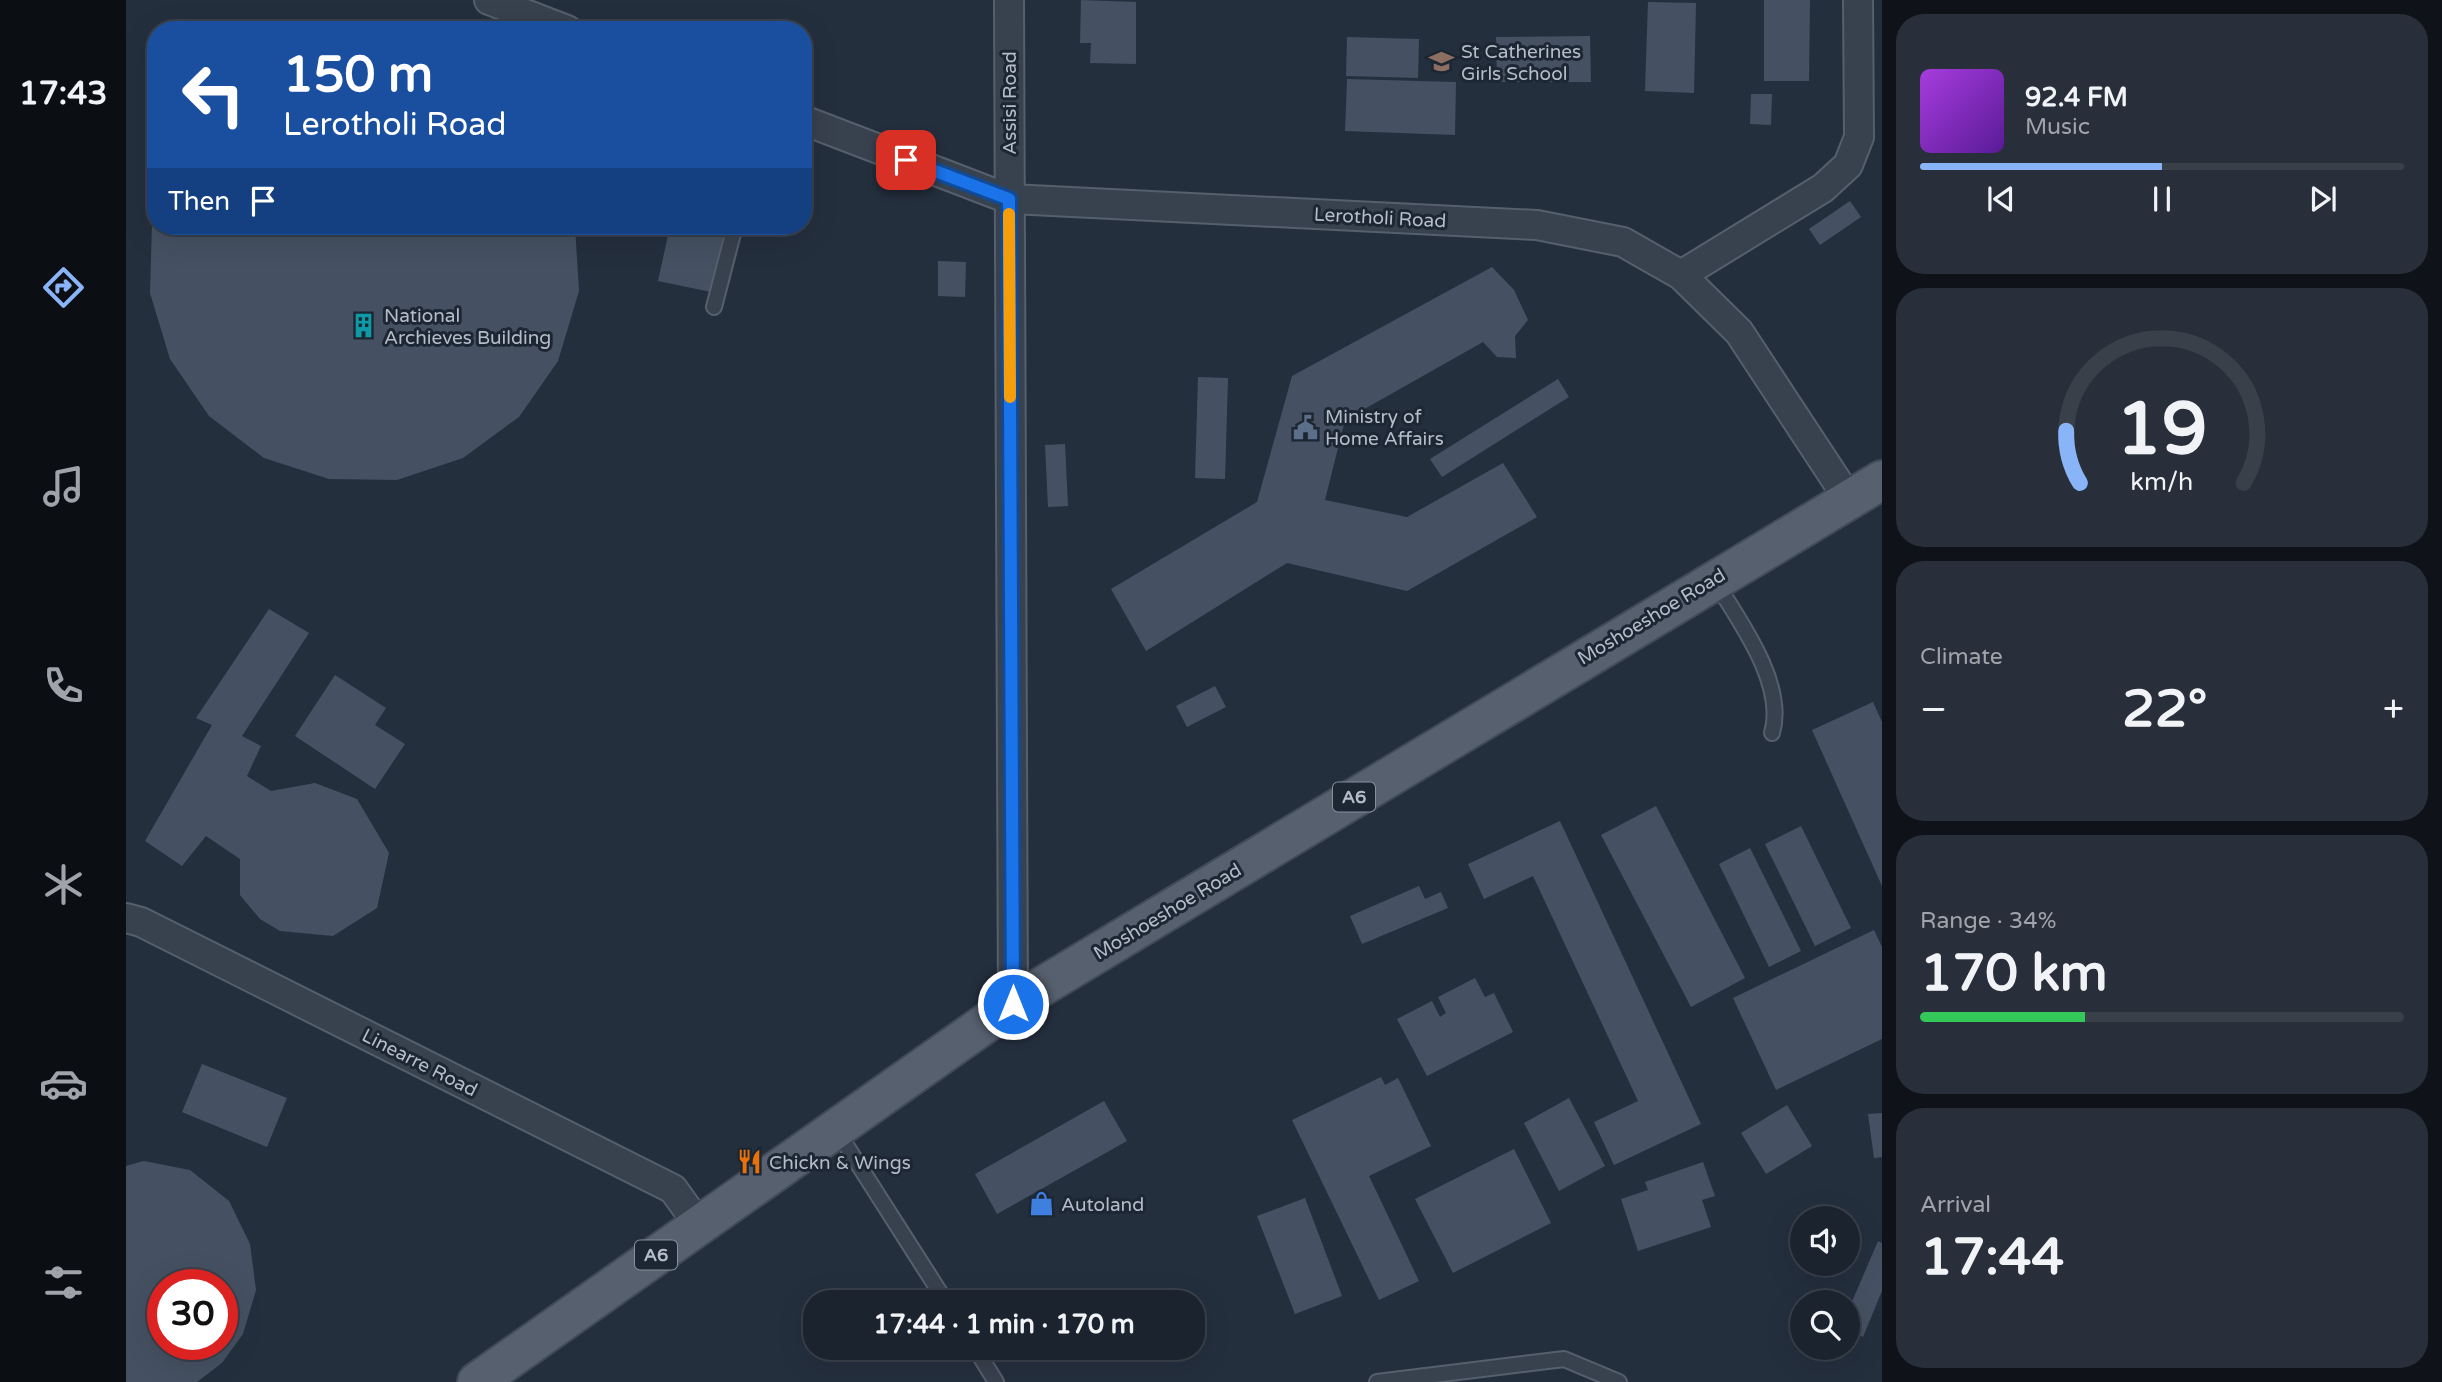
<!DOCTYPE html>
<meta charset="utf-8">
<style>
body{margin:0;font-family:"Varela Round",sans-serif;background:#282f3a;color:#f1f3f6;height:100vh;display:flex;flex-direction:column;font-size:26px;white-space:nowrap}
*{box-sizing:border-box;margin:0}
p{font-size:23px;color:#a0a4aa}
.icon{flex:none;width:38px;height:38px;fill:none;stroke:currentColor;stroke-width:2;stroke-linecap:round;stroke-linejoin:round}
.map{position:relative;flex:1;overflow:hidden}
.panel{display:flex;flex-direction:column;gap:14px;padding:14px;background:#0f1319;width:560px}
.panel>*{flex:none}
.guide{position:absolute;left:21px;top:21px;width:665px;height:214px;border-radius:28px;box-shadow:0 7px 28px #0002,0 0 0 2px #39404a;background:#1a4fa0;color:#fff;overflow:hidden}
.buttons{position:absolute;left:1664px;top:1206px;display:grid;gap:14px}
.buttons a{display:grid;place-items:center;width:70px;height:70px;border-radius:50%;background:#1b232e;box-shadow:0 7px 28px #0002,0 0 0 2px #39404a;font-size:35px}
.speed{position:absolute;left:21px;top:1269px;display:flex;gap:14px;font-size:35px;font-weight:700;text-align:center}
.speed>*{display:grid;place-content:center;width:91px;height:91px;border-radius:50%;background:#1b232e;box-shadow:0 7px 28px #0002,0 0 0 2px #39404a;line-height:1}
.speed .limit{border:10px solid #d22;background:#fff;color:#111}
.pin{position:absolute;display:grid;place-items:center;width:60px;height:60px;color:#fff;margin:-30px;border-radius:14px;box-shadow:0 4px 10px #0006}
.me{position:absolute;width:77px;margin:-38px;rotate:0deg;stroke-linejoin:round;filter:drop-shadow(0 0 5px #0008)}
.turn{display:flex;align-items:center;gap:24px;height:147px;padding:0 21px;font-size:32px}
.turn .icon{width:91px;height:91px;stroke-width:2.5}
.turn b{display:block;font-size:49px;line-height:60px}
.then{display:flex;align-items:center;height:66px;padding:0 21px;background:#0003;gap:14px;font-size:26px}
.big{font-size:52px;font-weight:800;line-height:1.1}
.panel .tile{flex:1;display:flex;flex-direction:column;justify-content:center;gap:10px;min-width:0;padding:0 24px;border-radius:28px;background:#282f3a}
.panel .dial{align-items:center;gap:0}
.dial svg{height:182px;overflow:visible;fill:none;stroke:#39404a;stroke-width:7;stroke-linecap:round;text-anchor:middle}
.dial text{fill:#f1f3f6;stroke:none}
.song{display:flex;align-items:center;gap:21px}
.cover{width:84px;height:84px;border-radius:10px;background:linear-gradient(135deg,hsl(280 70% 55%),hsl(270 70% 35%))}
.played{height:7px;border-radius:4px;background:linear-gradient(90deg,#8ab4f8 50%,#39404a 50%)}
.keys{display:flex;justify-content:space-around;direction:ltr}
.heat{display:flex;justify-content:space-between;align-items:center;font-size:38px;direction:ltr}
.charge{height:10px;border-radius:5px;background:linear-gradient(90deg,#34c759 34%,#39404a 0)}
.trip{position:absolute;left:677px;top:1290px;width:402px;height:70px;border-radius:28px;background:#1b232e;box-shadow:0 7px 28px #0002,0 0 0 2px #39404a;font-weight:800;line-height:70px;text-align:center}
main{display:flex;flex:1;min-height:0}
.menu{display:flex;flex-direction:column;width:126px;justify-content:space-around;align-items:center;background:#0b0e12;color:#a0a4aa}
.menu .icon{width:49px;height:49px}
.menu .current{color:#8ab4f8}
.menu b{font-size:32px;color:#f1f3f6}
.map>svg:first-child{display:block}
</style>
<main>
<nav class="menu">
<b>17:43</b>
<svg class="icon current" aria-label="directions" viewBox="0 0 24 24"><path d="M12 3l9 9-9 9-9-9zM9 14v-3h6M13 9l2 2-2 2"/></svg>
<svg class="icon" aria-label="music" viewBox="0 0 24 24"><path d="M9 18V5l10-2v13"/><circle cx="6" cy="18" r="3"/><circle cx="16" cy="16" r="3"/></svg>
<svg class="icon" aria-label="phone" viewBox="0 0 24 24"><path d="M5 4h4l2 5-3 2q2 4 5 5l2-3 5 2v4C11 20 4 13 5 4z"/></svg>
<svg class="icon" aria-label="climate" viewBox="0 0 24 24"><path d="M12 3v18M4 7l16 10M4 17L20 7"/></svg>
<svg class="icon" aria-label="car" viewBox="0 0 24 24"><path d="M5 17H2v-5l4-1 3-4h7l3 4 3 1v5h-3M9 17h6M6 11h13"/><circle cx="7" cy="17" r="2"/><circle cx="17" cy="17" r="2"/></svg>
<svg class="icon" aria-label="filters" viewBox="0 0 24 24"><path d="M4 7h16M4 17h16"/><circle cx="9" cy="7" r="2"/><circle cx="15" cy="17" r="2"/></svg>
</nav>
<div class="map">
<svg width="1756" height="1382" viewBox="0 0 1756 1382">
<rect width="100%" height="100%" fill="#242f3e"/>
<path fill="#455162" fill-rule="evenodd" d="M 955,0 L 1010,2 L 1010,64 L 964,63 L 965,43 L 954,43 Z
M 1638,0 L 1684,0 L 1683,81 L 1638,81 Z
M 1522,2 L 1570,3 L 1568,93 L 1519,91 Z
M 1464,36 L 1465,82 L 1371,82 L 1370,37 Z
M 1221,37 L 1293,39 L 1292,78 L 1220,76 Z
M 1221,79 L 1330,82 L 1329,135 L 1219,131 Z
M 1625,94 L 1646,94 L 1645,125 L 1624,124 Z
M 1724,201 L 1735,217 L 1694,245 L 1683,229 Z
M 30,215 L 30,226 L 449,226 L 453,291 L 432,361 L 393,417 L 337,458 L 271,480 L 203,479 L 138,458 L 83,416 L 44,359 L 24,293 L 26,224 Z
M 544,226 L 599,226 L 585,292 L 532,281 Z
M 812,261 L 840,262 L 839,297 L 812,296 Z
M 1366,267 L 1388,290 L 1402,320 L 1389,336 L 1390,358 L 1371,357 L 1357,342 L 1219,420 L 1199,500 L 1281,517 L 1377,463 L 1411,517 L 1281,591 L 1161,563 L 1020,651 L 985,589 L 1131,502 L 1166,376 Z
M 1072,377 L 1102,378 L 1099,479 L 1069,478 Z
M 1432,379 L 1443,397 L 1316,477 L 1304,459 Z
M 939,444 L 942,506 L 922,507 L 919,445 Z
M 143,609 L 183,633 L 116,736 L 135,746 L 121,776 L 145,791 L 189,783 L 231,799 L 263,853 L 251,908 L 207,936 L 154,931 L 134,919 L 114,895 L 114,859 L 80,836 L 56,866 L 19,841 L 86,725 L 70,718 Z
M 209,675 L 260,708 L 249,725 L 279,744 L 249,789 L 169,736 Z
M 1089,686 L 1100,707 L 1061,727 L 1050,706 Z
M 1747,702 L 1756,722 L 1756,886 L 1686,730 Z
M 1530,806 L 1619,978 L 1565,1007 L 1475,835 Z
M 1434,821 L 1575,1124 L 1488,1165 L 1468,1122 L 1512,1101 L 1407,876 L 1358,899 L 1342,864 Z
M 1675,826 L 1725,928 L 1689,946 L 1639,844 Z
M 1624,848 L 1675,951 L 1643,967 L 1593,864 Z
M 1293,886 L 1299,899 L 1315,892 L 1322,908 L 1236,944 L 1224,916 Z
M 1748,930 L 1756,947 L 1756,1039 L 1650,1090 L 1607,998 Z
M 1349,978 L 1359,997 L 1368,993 L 1387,1032 L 1301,1076 L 1271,1019 L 1306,1001 L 1314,1017 L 1320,1013 L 1312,997 Z
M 76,1064 L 161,1098 L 141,1147 L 56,1112 Z
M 1255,1077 L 1259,1085 L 1272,1078 L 1305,1146 L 1243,1176 L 1293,1281 L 1253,1300 L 1166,1120 Z
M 1443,1098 L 1479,1166 L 1433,1191 L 1398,1123 Z
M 978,1101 L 1001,1141 L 871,1214 L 849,1174 Z
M 1661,1105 L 1686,1146 L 1640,1174 L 1615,1133 Z
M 1756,1113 L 1756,1157 L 1748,1158 L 1742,1114 Z
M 1388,1149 L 1425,1223 L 1327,1273 L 1289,1199 Z
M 18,1161 L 64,1170 L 103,1201 L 124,1244 L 130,1290 L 117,1334 L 96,1363 L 71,1382 L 0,1382 L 0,1166 ZM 37,1284 L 96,1284 L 96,1344 L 37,1344 Z
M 1577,1162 L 1589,1196 L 1576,1200 L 1585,1227 L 1512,1251 L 1495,1199 L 1522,1190 L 1519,1182 Z
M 1179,1198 L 1216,1296 L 1169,1314 L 1131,1216 Z
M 1752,1241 L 1756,1243 L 1756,1291 L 1737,1337 L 1722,1331 L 1722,1311 Z"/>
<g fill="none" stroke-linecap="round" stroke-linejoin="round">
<defs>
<path id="lane" d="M 588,307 L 609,226
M 1590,583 C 1615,623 1660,685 1646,733
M 711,1131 L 820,1302
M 849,1348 L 870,1382
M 1251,1382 L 1438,1359 L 1493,1382"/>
<path id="street" d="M 363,0 L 441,30
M 883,0 L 887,1004
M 677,120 L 883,199 L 1411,225 L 1497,242 L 1555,275 L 1613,332 L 1722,498
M 1555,275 L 1697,188 L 1722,165 L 1733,137 L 1732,0
M 0,918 L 15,922 L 547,1189 L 573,1225"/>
<path id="primary" d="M 351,1382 L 887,1004 L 1756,480"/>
</defs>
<use href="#lane" stroke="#565f6c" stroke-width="18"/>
<use href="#street" stroke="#565f6c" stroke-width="32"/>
<use href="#primary" stroke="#414a57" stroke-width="42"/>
<use href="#lane" stroke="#38414e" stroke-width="14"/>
<use href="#street" stroke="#38414e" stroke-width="28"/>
<use href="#primary" stroke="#56606e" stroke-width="38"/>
</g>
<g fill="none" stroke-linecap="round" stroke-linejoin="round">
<defs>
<path id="route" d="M 780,160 L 883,199 L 887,1004"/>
</defs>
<use href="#route" stroke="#114b97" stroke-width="18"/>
<use href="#route" stroke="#1a73e8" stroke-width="12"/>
<path stroke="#f59e0b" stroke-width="12" d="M 883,214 L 884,397"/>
</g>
<defs>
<symbol id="school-bare" viewBox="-9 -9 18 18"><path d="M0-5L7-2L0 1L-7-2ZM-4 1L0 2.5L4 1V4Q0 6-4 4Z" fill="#8d6e63" stroke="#1d2633" stroke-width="2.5" paint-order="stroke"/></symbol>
<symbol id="building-bare" viewBox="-9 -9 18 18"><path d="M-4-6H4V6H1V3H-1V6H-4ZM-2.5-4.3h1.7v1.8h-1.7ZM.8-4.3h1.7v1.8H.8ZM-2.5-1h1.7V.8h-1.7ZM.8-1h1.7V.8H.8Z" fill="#0f9aa8" stroke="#1d2633" stroke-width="2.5" paint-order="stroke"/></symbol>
<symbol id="civic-bare" viewBox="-9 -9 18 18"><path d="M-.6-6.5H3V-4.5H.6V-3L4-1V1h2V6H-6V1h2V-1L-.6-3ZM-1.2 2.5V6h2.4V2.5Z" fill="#5c6f8a" stroke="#1d2633" stroke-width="2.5" paint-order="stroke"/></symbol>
<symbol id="restaurant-bare" viewBox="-9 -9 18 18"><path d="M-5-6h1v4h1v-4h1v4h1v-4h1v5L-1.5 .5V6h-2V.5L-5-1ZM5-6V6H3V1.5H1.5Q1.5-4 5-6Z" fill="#e8710a" stroke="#1d2633" stroke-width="2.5" paint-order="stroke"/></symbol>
<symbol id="shop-bare" viewBox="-9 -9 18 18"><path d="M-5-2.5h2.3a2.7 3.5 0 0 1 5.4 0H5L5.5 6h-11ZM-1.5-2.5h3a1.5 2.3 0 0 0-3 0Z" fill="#3f7fe0" stroke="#1d2633" stroke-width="2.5" paint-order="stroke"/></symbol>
</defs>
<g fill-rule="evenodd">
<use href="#school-bare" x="1298" y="44" width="35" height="35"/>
<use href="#building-bare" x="220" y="308" width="35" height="35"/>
<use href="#civic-bare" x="1162" y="410" width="35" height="35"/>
<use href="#restaurant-bare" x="606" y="1144" width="35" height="35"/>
<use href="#shop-bare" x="898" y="1186" width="35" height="35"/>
</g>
<g text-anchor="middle" stroke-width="6" stroke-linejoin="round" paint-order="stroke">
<g fill="#1d2633" stroke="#878f9c" stroke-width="2">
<rect x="1207" y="782.5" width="42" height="29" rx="5"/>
<rect x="509" y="1240.5" width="42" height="29" rx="5"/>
</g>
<g font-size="18" font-weight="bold" fill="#b4bcc9">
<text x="1228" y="803">A6</text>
<text x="530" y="1261">A6</text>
</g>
<g font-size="19" fill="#b4bcc9" stroke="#1d2633" text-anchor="start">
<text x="1335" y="58">St Catherines<tspan x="1335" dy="22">Girls School</tspan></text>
<text x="258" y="322">National<tspan x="258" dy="22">Archieves Building</tspan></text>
<text x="1199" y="423">Ministry of<tspan x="1199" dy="22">Home Affairs</tspan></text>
<text x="643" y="1169">Chickn &amp; Wings</text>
<text x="935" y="1211">Autoland</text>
</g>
<g font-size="19" fill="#b4bcc9" stroke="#1d2633">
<text transform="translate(883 103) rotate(-90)" y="7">Assisi Road</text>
<text transform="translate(1254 217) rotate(3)" y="7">Lerotholi Road</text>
<text transform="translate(1525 616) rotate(-31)" y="7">Moshoeshoe Road</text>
<text transform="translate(1041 911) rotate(-31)" y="7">Moshoeshoe Road</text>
<text transform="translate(294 1062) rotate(27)" y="7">Linearre Road</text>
</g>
</g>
</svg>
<div class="buttons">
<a><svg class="icon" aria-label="sound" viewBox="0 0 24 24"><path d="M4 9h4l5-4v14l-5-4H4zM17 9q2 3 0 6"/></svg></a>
<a><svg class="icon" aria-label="search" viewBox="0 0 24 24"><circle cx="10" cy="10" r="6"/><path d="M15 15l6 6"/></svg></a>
</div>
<div class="speed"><div class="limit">30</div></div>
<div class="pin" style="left:780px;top:160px;background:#d93025"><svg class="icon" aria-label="arrive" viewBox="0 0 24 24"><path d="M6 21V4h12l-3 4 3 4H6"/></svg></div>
<svg class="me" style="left:887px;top:1004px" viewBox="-20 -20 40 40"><circle r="17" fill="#1a73e8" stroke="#fff" stroke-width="3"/><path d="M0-11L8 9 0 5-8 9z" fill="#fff"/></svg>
<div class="trip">17:44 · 1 min · 170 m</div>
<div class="guide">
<div class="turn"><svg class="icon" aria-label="left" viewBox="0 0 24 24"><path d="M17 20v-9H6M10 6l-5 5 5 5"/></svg><div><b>150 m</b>Lerotholi Road</div></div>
<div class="then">Then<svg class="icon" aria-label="arrive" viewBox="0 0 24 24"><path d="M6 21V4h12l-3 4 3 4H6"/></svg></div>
</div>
</div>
<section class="panel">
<div class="tile">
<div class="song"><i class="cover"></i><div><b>92.4 FM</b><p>Music</p></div></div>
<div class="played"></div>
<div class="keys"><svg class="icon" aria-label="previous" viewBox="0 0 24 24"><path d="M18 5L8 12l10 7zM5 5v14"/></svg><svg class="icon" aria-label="pause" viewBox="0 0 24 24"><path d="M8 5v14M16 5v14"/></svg><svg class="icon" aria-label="next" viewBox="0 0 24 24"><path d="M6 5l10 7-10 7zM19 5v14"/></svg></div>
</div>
<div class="tile dial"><svg viewBox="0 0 100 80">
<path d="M14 69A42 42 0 1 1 86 69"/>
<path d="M14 69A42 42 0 0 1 8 46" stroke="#8ab4f8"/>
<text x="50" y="56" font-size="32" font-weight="700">19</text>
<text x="50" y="72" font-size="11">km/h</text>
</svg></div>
<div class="tile"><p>Climate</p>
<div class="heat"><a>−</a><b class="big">22°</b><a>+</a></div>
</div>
<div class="tile"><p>Range · 34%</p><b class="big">170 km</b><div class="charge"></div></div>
<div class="tile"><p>Arrival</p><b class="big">17:44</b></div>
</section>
</main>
